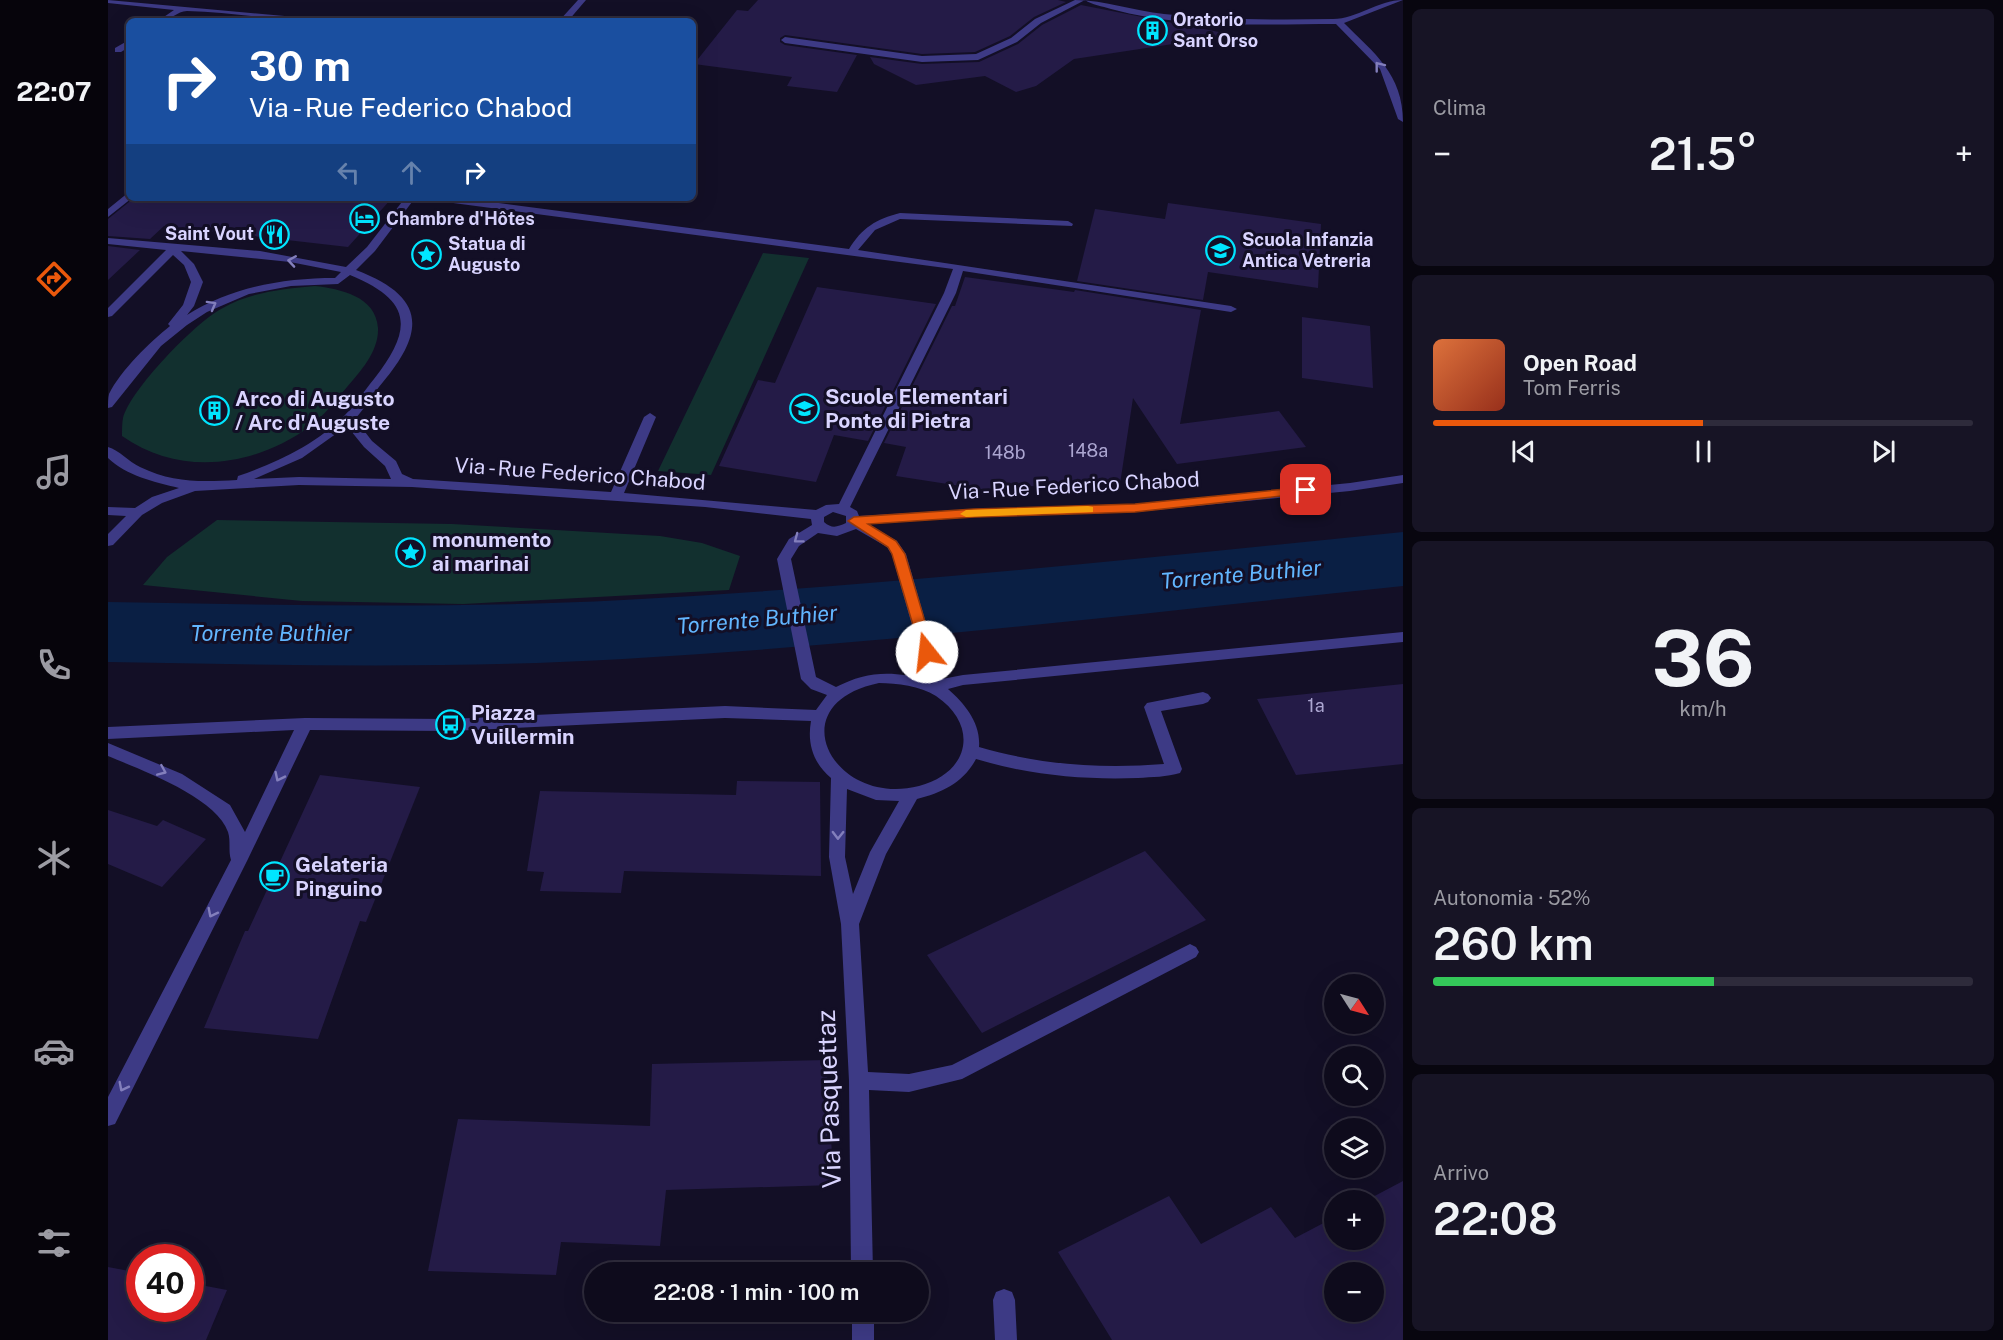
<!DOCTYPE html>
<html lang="it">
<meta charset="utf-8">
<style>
body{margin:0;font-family:"Public Sans",sans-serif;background:#171425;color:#f1f3f6;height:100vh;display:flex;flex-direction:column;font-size:22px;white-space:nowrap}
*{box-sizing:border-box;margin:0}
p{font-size:20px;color:#9b9ba3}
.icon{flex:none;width:33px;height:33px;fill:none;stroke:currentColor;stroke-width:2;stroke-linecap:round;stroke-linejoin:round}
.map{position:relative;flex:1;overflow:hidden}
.drawer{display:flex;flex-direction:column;gap:9px;padding:9px;background:#08060f;width:600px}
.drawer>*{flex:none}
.banner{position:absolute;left:18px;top:18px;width:570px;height:183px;border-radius:9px;box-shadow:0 6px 24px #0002,0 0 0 2px #2e2b3b;background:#1a4fa0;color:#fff;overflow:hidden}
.needle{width:39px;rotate:126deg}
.tools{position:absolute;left:1216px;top:974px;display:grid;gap:12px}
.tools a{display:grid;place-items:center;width:60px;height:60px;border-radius:50%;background:#0e0b1c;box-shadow:0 6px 24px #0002,0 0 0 2px #2e2b3b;font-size:30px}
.speed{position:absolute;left:18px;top:1244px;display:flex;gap:12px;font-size:30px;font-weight:700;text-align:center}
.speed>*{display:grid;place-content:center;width:78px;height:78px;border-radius:50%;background:#0e0b1c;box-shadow:0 6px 24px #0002,0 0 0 2px #2e2b3b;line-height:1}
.speed .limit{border:9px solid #d22;background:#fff;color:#111}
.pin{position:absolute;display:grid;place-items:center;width:51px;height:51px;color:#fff;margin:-26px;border-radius:12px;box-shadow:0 3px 9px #0006}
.me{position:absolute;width:66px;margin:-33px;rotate:344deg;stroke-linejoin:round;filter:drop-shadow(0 0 4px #0008)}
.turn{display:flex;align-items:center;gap:21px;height:126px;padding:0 24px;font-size:27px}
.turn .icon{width:78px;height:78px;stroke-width:2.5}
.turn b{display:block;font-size:42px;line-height:51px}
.lanes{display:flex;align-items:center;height:57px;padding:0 24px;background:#0003;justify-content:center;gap:30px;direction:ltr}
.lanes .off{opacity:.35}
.big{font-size:45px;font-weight:600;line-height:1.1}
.drawer .widget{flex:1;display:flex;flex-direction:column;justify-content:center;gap:9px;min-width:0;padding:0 21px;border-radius:9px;background:#171425}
.drawer .dial{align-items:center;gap:0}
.dial b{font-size:78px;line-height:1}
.song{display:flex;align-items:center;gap:18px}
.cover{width:72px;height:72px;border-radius:9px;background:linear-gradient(135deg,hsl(20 70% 55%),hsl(10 70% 35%))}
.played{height:6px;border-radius:3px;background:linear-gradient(90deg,#ea580c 50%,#2e2b3b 50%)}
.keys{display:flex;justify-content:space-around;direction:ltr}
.heat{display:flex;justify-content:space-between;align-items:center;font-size:33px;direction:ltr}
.charge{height:9px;border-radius:4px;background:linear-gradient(90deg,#34c759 52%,#2e2b3b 0)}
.trip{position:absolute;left:476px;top:1262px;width:345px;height:60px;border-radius:30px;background:#0e0b1c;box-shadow:0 6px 24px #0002,0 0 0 2px #2e2b3b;font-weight:600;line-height:60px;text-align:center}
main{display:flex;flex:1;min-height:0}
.menu{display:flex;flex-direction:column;width:108px;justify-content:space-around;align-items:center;background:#06040b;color:#9b9ba3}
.menu .icon{width:42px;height:42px}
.menu .current{color:#ea580c}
.menu b{font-size:27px;color:#f1f3f6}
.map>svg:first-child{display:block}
</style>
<main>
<nav class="menu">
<b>22:07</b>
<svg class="icon current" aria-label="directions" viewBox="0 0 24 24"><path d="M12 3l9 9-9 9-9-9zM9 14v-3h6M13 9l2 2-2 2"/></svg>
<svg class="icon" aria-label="music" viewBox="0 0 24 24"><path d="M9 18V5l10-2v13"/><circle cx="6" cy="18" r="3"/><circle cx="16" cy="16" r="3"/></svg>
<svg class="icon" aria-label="phone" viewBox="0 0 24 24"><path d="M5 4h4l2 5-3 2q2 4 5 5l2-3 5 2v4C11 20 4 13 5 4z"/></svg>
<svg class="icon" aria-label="climate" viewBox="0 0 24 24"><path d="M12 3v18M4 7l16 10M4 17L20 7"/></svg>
<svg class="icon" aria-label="car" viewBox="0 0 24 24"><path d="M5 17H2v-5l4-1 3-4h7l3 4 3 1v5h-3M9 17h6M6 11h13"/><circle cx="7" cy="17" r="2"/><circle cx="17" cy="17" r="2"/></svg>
<svg class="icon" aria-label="filters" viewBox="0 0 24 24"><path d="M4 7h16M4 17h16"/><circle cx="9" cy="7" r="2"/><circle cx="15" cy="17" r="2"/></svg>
</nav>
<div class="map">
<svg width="1295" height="1340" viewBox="0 0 1295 1340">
<rect width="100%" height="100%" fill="#130f26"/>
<path fill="#12302f" d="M 655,253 L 701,258 L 603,475 L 550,471 Z
M 207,286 C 232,289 268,296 270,328 C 271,351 253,371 239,387 C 227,401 216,416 201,427 C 146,467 72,477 14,436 C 14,430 14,423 15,418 C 23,389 87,323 113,309 C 142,292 175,289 207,286 Z
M 109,520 L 344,524 L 552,536 L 594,543 L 632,556 L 621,590 L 355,604 L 194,601 L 35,585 L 59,557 Z"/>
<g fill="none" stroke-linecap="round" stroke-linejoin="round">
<path fill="#0a1f44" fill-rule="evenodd" d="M 1295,532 L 1295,586 C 1036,613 776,644 515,659 C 344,669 172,665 0,662 L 0,602 C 172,605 344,609 515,600 C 776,586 1035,558 1295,532 Z"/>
</g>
<path fill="#241b47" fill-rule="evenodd" d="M 650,0 L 950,0 L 958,2 L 926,17 L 902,36 L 867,52 L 814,54 L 677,35 L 672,38 L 672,42 L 677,45 L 749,55 L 729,92 L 679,86 L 684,77 L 586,64 L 629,10 L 640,11 Z
M 973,5 L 1111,32 L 1111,37 L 966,59 L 928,86 L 908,92 L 877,76 L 808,85 L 766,64 L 762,57 L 814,64 L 871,62 L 910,44 L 934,25 Z
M 26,198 L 284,198 L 240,247 L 56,226 L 42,239 L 0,236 L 0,219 Z
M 1060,203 L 1213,224 L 1210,288 L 1100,272 L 1095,300 L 969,281 L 987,209 L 1057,219 Z
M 0,246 L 32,250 L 0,280 Z
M 857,277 L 966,292 L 967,290 L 1093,310 L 1072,424 L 1171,411 L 1198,447 L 1069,464 L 1025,398 L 1012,484 L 893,487 L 891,492 L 788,476 L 798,447 L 776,443 L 844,306 L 847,306 Z
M 709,287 L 828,304 L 760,441 L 726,435 L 708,482 L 611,466 L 650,380 L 667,383 Z
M 1194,317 L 1262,326 L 1265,388 L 1194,378 Z
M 1295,684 L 1295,764 L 1188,775 L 1149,699 Z
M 212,775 L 312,787 L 258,922 L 252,921 L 210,1039 L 96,1028 L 137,931 L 140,931 Z
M 629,781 L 712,782 L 713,876 L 516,871 L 513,893 L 432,891 L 436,872 L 419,871 L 432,791 L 628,795 Z
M 0,810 L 49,826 L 55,820 L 98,839 L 54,887 L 0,864 Z
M 1037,851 L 1098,920 L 874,1033 L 819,955 Z
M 718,1060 L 726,1185 L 558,1190 L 552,1246 L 453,1242 L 448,1275 L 320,1271 L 350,1119 L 542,1126 L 544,1064 Z
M 1295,1181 L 1295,1340 L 1004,1340 L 950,1252 L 1061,1196 L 1093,1244 L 1163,1207 L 1187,1238 L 1227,1217 L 1227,1239 L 1266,1239 L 1266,1200 L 1259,1200 ZM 1227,1272 L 1266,1272 L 1266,1311 L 1227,1311 Z
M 0,1267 L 32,1273 L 32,1308 L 82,1308 L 82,1283 L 119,1290 L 98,1340 L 0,1340 Z"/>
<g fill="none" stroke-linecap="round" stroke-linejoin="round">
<path fill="#3d3a85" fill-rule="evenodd" d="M 0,0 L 210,19 L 214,21 C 169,21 124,12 79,11 C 69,11 63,21 50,21 L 66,10 L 0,3 Z
M 470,0 L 478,0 L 460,21 L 451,21 Z
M 967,0 C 997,0 1026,11 1056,14 C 1112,20 1169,20 1225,19 C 1249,19 1270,0 1295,0 L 1236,23 C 1266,53 1295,74 1295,122 L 1290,119 L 1272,69 L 1228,24 C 1154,24 1075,29 1003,9 C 994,6 984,5 977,0 L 933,23 L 909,42 L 870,60 L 814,62 L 677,43 L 673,40 L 677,37 L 814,56 L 868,54 L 903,38 L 927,19 Z
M 21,40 L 21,47 L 13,52 L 7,52 L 7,48 Z
M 21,192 L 21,198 L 24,198 L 0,217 L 0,209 Z
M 297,198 L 307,198 L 267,251 L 248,270 C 316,296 319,329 275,382 C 265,394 257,408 247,419 L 264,441 L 288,461 L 294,474 L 305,479 L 503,492 L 536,417 L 542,413 L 548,417 L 516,493 L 708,510 L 718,505 L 731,504 L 836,293 L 845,269 L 330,201 L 325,198 L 353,198 L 741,249 C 754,228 768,219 792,213 L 960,221 L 965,224 L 964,226 L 792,219 L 767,230 L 750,250 L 1123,306 L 1129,309 L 1123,312 L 855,271 L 848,293 L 742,507 L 749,511 L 751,516 L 866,509 L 1027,504 L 1242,483 L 1295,475 L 1295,483 L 1242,491 L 1027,512 L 866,517 L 760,524 L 789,541 L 798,554 L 834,679 L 855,675 L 1295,632 L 1295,642 L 855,685 L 840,689 C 857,704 873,723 871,747 C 932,765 994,769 1056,764 L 1036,707 L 1039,703 L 1095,692 L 1100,694 L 1103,698 L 1100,702 L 1095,704 L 1053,711 L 1074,769 L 1072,773 C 1059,777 1044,777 1030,778 C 975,780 921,775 868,759 C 856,782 834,793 809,799 L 778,854 L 751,924 L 760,1072 L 801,1074 L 844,1065 L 1076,947 L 1082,944 L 1088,947 L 1091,952 L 1088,957 L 854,1079 L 801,1092 L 761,1090 L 765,1272 L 743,1272 L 741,1081 L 733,924 L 721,857 L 723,778 C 705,763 699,743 703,721 L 617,718 L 342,731 L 202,730 L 139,861 L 7,1124 L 0,1126 L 0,1097 L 123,860 C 120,851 123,841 120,832 C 108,797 33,770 0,756 L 0,743 L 74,774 L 122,805 L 137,832 L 186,730 L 0,739 L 0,727 L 197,718 L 342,719 L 617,706 L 708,710 L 719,695 L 703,689 L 693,679 L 669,559 L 681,539 L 704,525 L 703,519 L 597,507 L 304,487 L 191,485 L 87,491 L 54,503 L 34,515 L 5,545 L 0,546 L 0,534 L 18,516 L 0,515 L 0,507 L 27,508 L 44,497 L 71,488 C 46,482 19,476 0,458 L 0,447 C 11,450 21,462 32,467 C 65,483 93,482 129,480 L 130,476 C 168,463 209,444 237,415 C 248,404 256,391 266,379 C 305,329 305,301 242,275 L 230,284 L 183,286 L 141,294 L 99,312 L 79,325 L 53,346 L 4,407 L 0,408 C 0,403 0,398 1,394 C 13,370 42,342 62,326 L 60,324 L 75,305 L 83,282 L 76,265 L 65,255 L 4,316 L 0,317 L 0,308 L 58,250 L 0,244 L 0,238 L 152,251 L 238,267 L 259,247 ZM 73,251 L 182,262 L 233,272 L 227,278 C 175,278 124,287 79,315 L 86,306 L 95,282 L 86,264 ZM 239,426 L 256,447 L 277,466 L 283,479 L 191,477 L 146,479 L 194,458 ZM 725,512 L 738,516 L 738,523 C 729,527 724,529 716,522 L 716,517 ZM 748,529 L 779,547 L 784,555 L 820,681 C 786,670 759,671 728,687 L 708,677 L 683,559 L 691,546 L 710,533 L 729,536 ZM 771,683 C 789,683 812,686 828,696 C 872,726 861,773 811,786 C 726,808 669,704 771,683 ZM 739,789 L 768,800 L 791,801 L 762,852 L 745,894 L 737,857 Z
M 896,1289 L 904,1292 L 907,1300 L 909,1340 L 887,1340 L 885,1300 L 888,1292 Z
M 744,1311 L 766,1311 L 766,1340 L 744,1340 Z"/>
</g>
<defs><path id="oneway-chevron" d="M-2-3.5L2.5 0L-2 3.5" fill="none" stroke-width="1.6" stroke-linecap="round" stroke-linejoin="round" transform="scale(1.5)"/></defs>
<g stroke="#837fbc">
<use href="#oneway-chevron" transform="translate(1271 66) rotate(-128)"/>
<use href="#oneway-chevron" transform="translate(184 261) rotate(-171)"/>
<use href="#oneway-chevron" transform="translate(104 305) rotate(-29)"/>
<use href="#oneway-chevron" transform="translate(690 539) rotate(143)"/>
<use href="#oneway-chevron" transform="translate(54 771) rotate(23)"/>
<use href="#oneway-chevron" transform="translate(171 777) rotate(116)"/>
<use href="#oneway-chevron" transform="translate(730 835) rotate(91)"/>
<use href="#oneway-chevron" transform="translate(104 913) rotate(117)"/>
<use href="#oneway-chevron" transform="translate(15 1087) rotate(117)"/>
</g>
<path fill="#ea580c" stroke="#983908" stroke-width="1.5" d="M 1198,487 L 1202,488 L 1202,493 L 1027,512 L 866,517 L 760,524 L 788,541 L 797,554 L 826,652 L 819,657 L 813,652 L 784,554 L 780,547 L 740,521 L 746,517 L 866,509 L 1027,504 Z"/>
<path fill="#f59e0b" d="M 980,506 L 985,507 L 985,512 L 858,517 L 852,514 L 858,510 Z"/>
<defs>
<symbol id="building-ring" viewBox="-11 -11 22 22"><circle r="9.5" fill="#130f26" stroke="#00e5ff" stroke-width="1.5"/><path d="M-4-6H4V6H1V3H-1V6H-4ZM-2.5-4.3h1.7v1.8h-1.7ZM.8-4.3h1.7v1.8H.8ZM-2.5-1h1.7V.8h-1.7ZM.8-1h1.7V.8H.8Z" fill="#00e5ff"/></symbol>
<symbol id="hotel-ring" viewBox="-11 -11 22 22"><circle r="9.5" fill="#130f26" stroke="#00e5ff" stroke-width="1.5"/><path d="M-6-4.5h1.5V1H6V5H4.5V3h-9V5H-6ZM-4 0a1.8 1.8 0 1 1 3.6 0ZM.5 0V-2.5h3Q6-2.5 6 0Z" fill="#00e5ff"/></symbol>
<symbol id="restaurant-ring" viewBox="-11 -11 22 22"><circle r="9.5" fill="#130f26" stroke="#00e5ff" stroke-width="1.5"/><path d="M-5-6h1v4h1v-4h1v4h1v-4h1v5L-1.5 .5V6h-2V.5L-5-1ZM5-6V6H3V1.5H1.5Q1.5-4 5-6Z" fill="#00e5ff"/></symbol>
<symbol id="school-ring" viewBox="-11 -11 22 22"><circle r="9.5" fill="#130f26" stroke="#00e5ff" stroke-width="1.5"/><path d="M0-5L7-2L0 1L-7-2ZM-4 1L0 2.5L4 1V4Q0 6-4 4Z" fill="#00e5ff"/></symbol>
<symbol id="sight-ring" viewBox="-11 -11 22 22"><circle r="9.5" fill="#130f26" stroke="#00e5ff" stroke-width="1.5"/><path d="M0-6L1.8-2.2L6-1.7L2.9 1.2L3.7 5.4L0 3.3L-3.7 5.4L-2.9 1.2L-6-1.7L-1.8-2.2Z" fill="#00e5ff"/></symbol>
<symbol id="bus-ring" viewBox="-11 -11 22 22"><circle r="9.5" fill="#130f26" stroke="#00e5ff" stroke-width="1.5"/><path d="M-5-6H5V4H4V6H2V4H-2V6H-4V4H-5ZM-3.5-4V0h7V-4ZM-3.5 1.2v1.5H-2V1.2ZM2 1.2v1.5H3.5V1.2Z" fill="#00e5ff"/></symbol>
<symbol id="cafe-ring" viewBox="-11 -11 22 22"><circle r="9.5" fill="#130f26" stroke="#00e5ff" stroke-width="1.5"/><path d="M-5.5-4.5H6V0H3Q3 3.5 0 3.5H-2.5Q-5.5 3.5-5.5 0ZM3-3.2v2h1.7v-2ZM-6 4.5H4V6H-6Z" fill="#00e5ff"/></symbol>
</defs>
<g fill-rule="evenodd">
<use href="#building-ring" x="1028" y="14" width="33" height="33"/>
<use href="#hotel-ring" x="240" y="202" width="33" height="33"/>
<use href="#restaurant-ring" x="150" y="218" width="33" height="33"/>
<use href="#school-ring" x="1096" y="234" width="33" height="33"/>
<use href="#sight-ring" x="302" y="238" width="33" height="33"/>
<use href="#school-ring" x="680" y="392" width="33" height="33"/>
<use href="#building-ring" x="90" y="394" width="33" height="33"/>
<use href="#sight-ring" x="286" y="536" width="33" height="33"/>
<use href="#bus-ring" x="326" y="708" width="33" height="33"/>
<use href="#cafe-ring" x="150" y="860" width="33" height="33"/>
</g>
<g text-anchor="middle" stroke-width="6" stroke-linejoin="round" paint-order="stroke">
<g font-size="18" font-weight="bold" fill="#d9d4ff" stroke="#130f26" text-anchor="start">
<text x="1065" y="26">Oratorio<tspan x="1065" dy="21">Sant Orso</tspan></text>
<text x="278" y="225">Chambre d'Hôtes</text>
<text x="146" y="240" text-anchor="end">Saint Vout</text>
<text x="1134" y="246">Scuola Infanzia<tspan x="1134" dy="21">Antica Vetreria</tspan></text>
<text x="340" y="250">Statua di<tspan x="340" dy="21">Augusto</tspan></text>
</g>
<g font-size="18" fill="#aca6d1">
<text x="980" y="457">148a</text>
<text x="897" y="459">148b</text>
<text x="1208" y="712">1a</text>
</g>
<g font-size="21" font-weight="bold" fill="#d9d4ff" stroke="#130f26" text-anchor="start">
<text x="717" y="404">Scuole Elementari<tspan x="717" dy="24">Ponte di Pietra</tspan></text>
<text x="127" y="406">Arco di Augusto<tspan x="127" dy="24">/ Arc d'Auguste</tspan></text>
<text x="324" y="547">monumento<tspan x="324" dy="24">ai marinai</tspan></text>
<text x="363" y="720">Piazza<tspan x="363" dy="24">Vuillermin</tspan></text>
<text x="187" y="872">Gelateria<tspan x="187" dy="24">Pinguino</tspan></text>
</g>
<g font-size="21" fill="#d9d4ff" stroke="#130f26">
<text transform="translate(472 474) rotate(4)" y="7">Via - Rue Federico Chabod</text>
<text transform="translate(966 486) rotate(-3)" y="7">Via - Rue Federico Chabod</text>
</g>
<g font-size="22" font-style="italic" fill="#62b6ff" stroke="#130f26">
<text transform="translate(1133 574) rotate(-5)" y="8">Torrente Buthier</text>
<text transform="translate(649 619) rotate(-5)" y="8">Torrente Buthier</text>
<text x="163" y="641">Torrente Buthier</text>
</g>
<g font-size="26" fill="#d9d4ff" stroke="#130f26">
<text transform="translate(721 1099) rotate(-92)" y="9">Via Pasquettaz</text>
</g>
</g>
</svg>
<div class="tools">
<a><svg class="needle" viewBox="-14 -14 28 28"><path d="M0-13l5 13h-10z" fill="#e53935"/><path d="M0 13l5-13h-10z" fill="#9b9ba3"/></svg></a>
<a><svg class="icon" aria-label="search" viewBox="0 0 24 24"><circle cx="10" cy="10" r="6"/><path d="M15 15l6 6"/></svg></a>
<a><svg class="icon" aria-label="layers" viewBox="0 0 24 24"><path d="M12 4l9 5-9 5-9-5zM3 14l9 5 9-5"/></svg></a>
<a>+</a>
<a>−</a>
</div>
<div class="speed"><div class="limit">40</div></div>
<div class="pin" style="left:1198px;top:490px;background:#d93025"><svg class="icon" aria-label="arrive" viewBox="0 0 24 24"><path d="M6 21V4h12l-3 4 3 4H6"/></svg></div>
<svg class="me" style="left:819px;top:652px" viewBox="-20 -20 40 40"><circle r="19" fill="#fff"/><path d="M0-13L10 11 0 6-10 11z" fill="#ea580c"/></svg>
<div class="trip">22:08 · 1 min · 100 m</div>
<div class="banner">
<div class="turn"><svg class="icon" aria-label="right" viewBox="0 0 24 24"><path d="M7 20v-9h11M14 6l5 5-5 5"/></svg><div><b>30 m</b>Via - Rue Federico Chabod</div></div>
<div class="lanes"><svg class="icon off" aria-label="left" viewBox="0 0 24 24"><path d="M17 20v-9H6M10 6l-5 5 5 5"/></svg><svg class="icon off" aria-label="ahead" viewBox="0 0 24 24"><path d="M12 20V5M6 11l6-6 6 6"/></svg><svg class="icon" aria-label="right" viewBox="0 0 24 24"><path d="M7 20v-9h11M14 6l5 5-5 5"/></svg></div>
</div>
</div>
<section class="drawer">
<div class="widget"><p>Clima</p>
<div class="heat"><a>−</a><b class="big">21.5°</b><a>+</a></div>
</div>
<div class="widget">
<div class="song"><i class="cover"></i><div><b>Open Road</b><p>Tom Ferris</p></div></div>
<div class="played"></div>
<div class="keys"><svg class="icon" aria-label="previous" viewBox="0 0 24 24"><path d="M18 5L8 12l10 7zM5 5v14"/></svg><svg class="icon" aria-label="pause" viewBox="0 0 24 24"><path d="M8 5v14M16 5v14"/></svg><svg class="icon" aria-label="next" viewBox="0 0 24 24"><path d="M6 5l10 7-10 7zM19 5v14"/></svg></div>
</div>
<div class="widget dial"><b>36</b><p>km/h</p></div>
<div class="widget"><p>Autonomia · 52%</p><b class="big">260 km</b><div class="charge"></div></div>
<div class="widget"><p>Arrivo</p><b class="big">22:08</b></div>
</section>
</main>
